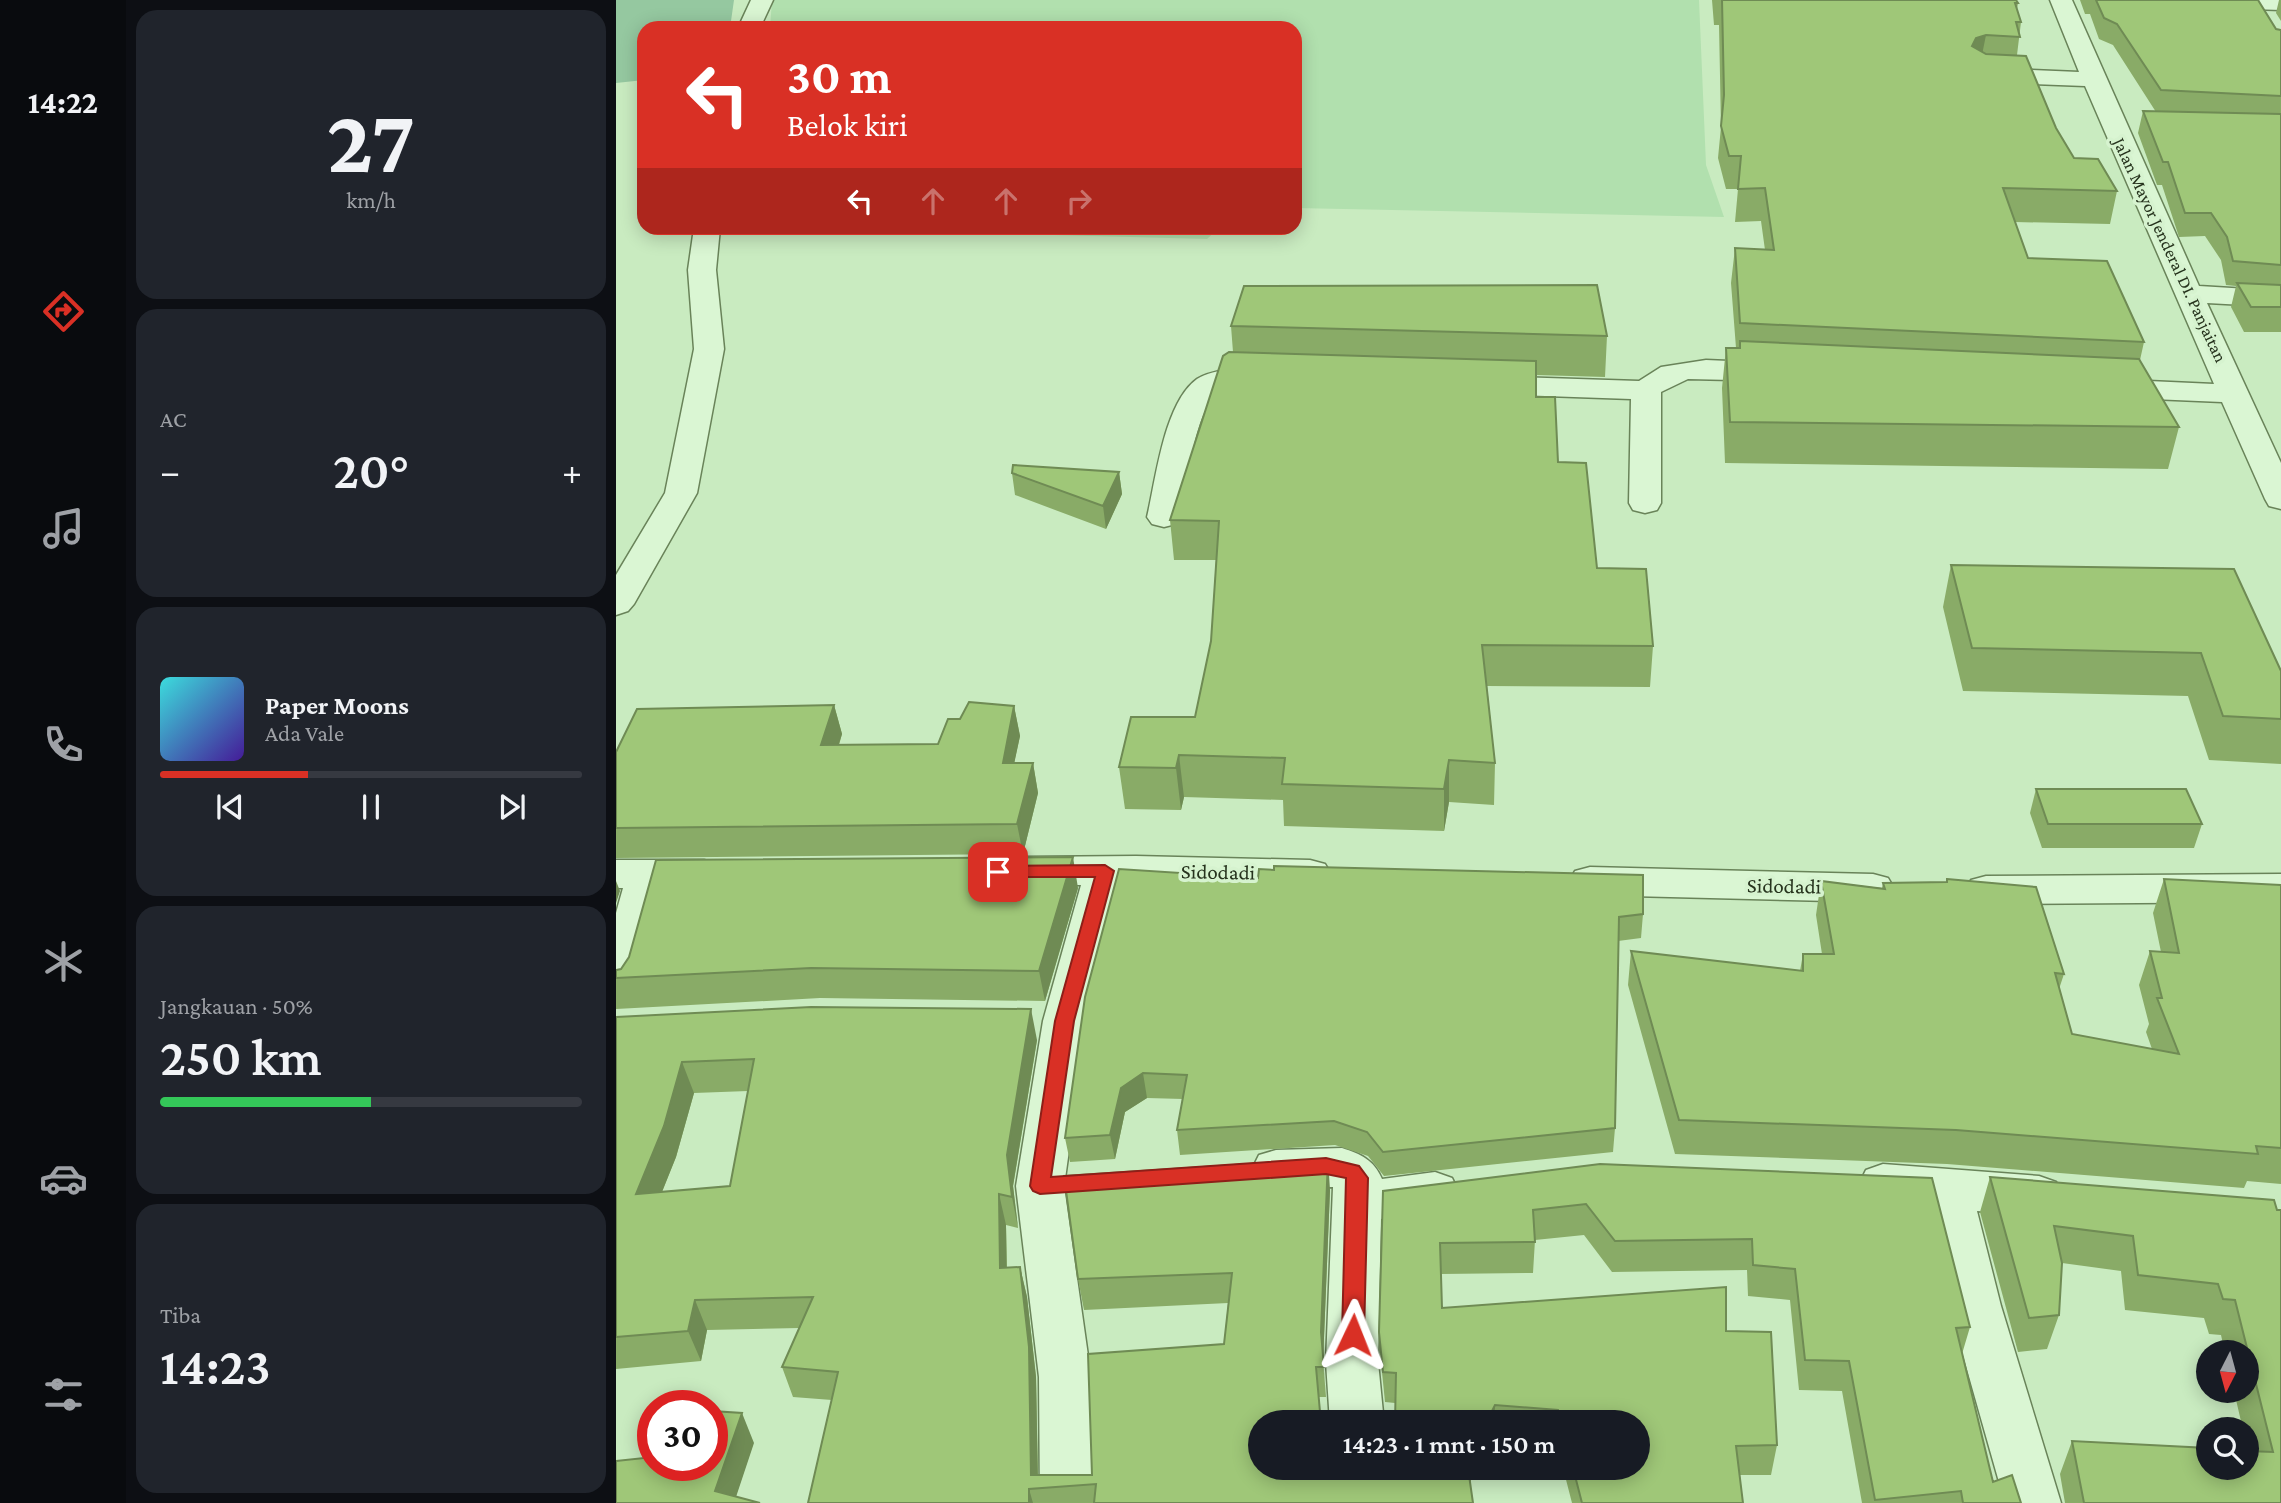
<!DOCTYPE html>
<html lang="id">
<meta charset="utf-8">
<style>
body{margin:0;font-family:"Crimson Pro",serif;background:#20242c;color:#f1f3f6;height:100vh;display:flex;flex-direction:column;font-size:26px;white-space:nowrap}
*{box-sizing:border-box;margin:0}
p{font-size:23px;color:#9ea1a6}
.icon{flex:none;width:38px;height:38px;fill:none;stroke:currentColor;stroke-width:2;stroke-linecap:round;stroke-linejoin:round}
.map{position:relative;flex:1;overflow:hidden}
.sheet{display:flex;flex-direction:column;gap:10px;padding:10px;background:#0d0f14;width:490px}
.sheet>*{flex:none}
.top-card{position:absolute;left:21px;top:21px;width:665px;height:214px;border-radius:21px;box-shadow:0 4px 18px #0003;background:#d93025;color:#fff;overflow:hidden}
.needle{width:46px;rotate:186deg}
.fabs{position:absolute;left:1580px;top:1340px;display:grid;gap:14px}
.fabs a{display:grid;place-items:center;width:63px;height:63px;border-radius:50%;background:#171b24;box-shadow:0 4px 18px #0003;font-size:35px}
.speed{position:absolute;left:21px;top:1390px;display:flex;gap:14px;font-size:35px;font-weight:700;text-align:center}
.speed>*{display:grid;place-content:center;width:91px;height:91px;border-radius:50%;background:#171b24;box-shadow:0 4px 18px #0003;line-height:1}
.speed .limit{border:10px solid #d22;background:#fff;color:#111}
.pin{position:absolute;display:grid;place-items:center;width:60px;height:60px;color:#fff;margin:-30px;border-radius:14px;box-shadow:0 4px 10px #0006}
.me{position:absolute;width:77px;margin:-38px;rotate:2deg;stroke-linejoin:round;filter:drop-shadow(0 0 5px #0008)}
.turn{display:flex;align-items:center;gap:24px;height:147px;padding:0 35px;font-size:32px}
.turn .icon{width:91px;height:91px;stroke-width:2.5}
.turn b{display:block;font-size:49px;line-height:60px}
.lanes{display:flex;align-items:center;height:66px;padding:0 35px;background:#0003;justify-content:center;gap:35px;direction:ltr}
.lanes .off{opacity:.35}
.big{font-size:52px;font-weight:600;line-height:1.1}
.sheet .tile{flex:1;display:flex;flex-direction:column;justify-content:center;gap:10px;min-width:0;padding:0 24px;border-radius:21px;background:#20242c}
.sheet .dial{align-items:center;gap:0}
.dial b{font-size:91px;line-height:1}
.song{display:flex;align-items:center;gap:21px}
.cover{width:84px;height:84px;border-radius:10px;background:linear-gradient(135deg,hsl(180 70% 55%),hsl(260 70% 35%))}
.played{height:7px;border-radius:4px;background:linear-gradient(90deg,#d93025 35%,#363941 35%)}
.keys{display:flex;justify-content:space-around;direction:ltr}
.heat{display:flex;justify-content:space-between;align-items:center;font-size:38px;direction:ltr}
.charge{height:10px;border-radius:5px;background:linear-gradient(90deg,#34c759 50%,#363941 0)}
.trip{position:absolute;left:632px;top:1410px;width:402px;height:70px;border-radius:35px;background:#171b24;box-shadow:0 4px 18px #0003;font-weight:600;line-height:70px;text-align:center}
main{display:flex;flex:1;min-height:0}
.dock{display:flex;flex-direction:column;width:126px;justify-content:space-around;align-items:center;background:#090b0e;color:#9ea1a6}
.dock .icon{width:49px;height:49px}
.dock .on{color:#d93025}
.dock b{font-size:32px;color:#f1f3f6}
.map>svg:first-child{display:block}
</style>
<main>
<nav class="dock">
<b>14:22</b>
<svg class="icon on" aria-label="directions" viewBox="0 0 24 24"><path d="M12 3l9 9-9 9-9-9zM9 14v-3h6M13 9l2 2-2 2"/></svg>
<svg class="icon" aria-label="music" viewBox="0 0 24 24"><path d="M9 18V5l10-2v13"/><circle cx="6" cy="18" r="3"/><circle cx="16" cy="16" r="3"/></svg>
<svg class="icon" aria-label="phone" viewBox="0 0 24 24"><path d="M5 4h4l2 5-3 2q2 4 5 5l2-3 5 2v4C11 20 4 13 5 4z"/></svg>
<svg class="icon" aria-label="climate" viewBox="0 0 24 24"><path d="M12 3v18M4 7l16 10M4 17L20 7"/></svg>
<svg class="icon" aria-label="car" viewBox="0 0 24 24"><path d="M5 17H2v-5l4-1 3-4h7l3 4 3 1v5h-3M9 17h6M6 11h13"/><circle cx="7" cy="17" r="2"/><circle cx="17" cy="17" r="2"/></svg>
<svg class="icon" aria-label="filters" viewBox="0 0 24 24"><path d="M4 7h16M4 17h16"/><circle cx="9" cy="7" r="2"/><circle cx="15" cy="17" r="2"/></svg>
</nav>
<section class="sheet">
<div class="tile dial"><b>27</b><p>km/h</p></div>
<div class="tile"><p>AC</p>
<div class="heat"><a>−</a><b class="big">20°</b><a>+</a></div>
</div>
<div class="tile">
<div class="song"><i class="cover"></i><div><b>Paper Moons</b><p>Ada Vale</p></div></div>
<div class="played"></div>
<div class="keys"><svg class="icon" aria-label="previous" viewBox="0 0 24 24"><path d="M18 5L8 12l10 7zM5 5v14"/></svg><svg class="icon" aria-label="pause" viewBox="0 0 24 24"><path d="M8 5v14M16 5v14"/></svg><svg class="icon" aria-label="next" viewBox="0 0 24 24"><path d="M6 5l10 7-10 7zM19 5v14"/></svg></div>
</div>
<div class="tile"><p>Jangkauan · 50%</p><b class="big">250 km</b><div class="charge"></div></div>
<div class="tile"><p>Tiba</p><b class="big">14:23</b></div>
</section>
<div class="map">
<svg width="1665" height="1503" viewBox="0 0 1665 1503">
<rect width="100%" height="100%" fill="#c9ebc0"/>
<path fill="#b1e0ae" d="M 156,0 L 1083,0 L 1090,165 L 1108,217 L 679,208 L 679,28 L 154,28 Z
M 170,228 L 603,228 L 591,239 Z"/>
<path fill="#95c8a0" d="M 0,0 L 118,0 L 114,28 L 28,28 L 28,80 L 0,83 Z"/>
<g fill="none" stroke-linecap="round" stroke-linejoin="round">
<defs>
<path id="minor" d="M 135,0 L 157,0 L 144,28 L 122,28 Z
M 1434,0 L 1456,0 L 1583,286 L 1665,291 L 1665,307 L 1591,303 L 1665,463 L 1665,509 L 1653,506 L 1649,499 L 1606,402 L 1489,397 L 1478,394 L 1474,388 L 1478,382 L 1489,379 L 1598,384 L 1469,86 L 1368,82 L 1360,80 L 1356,75 L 1360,70 L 1368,68 L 1463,72 Z
M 1534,0 L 1665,0 L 1665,10 L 1545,6 Z
M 78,228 L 104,228 L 100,270 L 108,349 L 81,493 L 18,604 L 12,611 L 0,615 L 0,575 L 49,493 L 78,349 L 72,270 Z
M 1090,360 L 1160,363 L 1171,366 L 1175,372 L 1171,378 L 1160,381 L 1072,379 L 1045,392 L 1045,503 L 1041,510 L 1029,513 L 1017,510 L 1013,503 L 1015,399 L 868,394 L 857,391 L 853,385 L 857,379 L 868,376 L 1023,381 L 1045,367 Z
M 613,369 L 662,373 L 666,379 L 662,385 C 644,390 624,382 607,389 C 579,401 570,489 565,517 L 560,524 L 548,527 L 536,524 L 531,517 C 540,479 548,403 581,379 C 590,373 603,371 613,369 Z
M 520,856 L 694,860 L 709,864 L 715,874 L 709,884 L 694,888 L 506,884 L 471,1021 L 448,1186 L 475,1377 L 480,1503 L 424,1503 L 423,1377 L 400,1186 L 427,1021 L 465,885 L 407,885 L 392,881 L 386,871 L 392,861 L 407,857 Z
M 0,860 L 88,860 L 103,864 L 109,874 L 103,884 L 88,888 L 49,888 L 22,986 L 16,997 L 0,1002 L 0,913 L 7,888 L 0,888 Z
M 974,867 L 1257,874 L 1272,878 L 1278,888 L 1272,898 L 1257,902 L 974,895 L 959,891 L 953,881 L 959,871 Z
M 1665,874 L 1665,902 L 1370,904 L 1355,900 L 1349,890 L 1355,880 L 1370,876 Z
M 726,1148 C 745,1154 758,1160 766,1179 L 819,1172 L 836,1178 L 843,1192 L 836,1206 L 819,1212 L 765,1219 L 762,1362 L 768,1423 L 714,1423 L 710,1362 L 717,1187 L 660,1188 L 643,1183 L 636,1169 L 643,1155 L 660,1150 Z
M 1267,1164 L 1423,1176 L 1440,1182 L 1447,1196 L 1440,1210 L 1423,1216 L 1361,1211 L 1385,1306 L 1445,1503 L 1389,1503 L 1333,1306 L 1311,1207 L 1267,1204 L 1250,1198 L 1243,1184 L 1250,1170 Z
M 717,1468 L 771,1468 L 774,1503 L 718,1503 Z"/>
</defs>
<use href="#minor" stroke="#698359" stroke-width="3"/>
<use href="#minor" fill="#daf6d3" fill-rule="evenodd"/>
</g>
<path fill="#89ab67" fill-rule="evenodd" d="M 1096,0 L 1400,0 L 1402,3 L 1401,9 L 1405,22 L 1401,55 L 1440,128 L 1458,158 L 1501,191 L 1494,224 L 1399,222 L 1412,258 L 1528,342 L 1524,360 L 1563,427 L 1552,469 L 1109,463 L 1106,388 L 1110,348 L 1120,348 L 1115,283 L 1119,248 L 1149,250 L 1145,221 L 1119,222 L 1122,189 L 1110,189 L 1102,158 L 1105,127 L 1103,25 L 1098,25 Z
M 1464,0 L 1642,0 L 1660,29 L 1665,30 L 1665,332 L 1628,332 L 1615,307 L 1620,286 L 1610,285 L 1605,260 L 1589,236 L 1563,237 L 1546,185 L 1541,185 L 1522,133 L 1527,111 L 1540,112 L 1497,45 L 1483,39 L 1474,14 L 1469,14 Z
M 1663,0 L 1665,0 L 1665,21 L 1660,13 Z
M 615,326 L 991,336 L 989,377 L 920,375 L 920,397 L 942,462 L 981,568 L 1037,646 L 1034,687 L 871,686 L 879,763 L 878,805 L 833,802 L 828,831 L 668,826 L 667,800 L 568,797 L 565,810 L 509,809 L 503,767 L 579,717 L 595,641 L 600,560 L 558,560 L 554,520 L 617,352 Z
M 503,472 L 506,494 L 490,529 L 399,495 L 396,473 Z
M 1335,565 L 1665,671 L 1665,764 L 1593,760 L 1572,696 L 1347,691 L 1327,607 Z
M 218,705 L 226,734 L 223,745 L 322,744 L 344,719 L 398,706 L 404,736 L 398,763 L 417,763 L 422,793 L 407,854 L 0,858 L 0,752 Z
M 1420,789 L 1586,824 L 1578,848 L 1426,848 L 1414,813 Z
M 503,869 L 1027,914 L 1025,938 L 1002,941 L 999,1128 L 997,1152 L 768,1176 L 752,1156 L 719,1145 L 564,1155 L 561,1130 L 567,1099 L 531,1098 L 509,1112 L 499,1159 L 454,1162 L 449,1138 Z
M 1331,879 L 1448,974 L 1443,989 L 1456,1034 L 1536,1049 L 1530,1032 L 1533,1024 L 1523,985 L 1534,951 L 1545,952 L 1537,913 L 1548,879 L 1665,885 L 1665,1184 L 1631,1181 L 1628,1188 L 1331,1164 L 1059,1154 L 1012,985 L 1015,951 L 1184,971 L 1187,954 L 1206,954 L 1200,915 L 1205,881 L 1266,888 L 1267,883 L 1330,882 Z
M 462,888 L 429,1001 L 204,998 L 0,1009 L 0,970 Z
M 0,1017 L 421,1040 L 397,1186 L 402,1228 L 390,1225 L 391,1268 L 404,1267 L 411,1297 L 420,1377 L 422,1475 L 476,1475 L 608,1344 L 612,1303 L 468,1310 L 462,1279 L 714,1190 L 707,1362 L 710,1397 L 702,1397 L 644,1423 L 716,1476 L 773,1476 L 773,1468 L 861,1468 L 854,1482 L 857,1503 L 192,1503 L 216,1400 L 177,1397 L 166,1367 L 183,1328 L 91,1330 L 85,1361 L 0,1369 ZM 132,1091 L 114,1186 L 46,1192 L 60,1157 L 78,1093 Z
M 984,1164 L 1354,1327 L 1346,1354 L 1377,1482 L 1405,1503 L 1246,1503 L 1226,1391 L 1183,1390 L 1174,1300 L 1132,1296 L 1131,1270 L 996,1272 L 968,1235 L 919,1240 L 917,1273 L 825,1274 L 826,1308 L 1110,1331 L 1161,1445 L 1155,1475 L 1124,1475 L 1127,1503 L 956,1503 L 947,1468 L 1022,1468 L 1022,1423 L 779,1423 L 779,1403 L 769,1402 L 765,1362 L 763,1332 L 767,1191 Z
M 1374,1177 L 1661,1210 L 1665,1503 L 1449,1503 L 1444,1474 L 1456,1441 L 1632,1451 L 1631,1430 L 1627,1430 L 1618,1391 L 1631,1391 L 1631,1353 L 1609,1353 L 1605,1335 L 1593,1334 L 1588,1318 L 1509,1310 L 1505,1271 L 1446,1263 L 1443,1315 L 1431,1349 L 1402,1352 L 1364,1212 Z"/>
<path fill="#6f8b54" d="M 1370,35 L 1364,65 L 1356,46 L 1360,38 Z
M 503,472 L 506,494 L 490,529 L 487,506 Z
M 218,705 L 226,734 L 213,775 L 205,745 Z
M 398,706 L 404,736 L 392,793 L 387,763 Z
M 563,755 L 568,797 L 565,810 L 560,768 Z
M 833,760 L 833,802 L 828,831 L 828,789 Z
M 417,763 L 422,793 L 407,854 L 401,824 Z
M 457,857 L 462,888 L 429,1001 L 423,971 Z
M 0,881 L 4,891 L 0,903 Z
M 415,1009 L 421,1040 L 397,1186 L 402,1228 L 396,1197 L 391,1155 Z
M 66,1062 L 78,1093 L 60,1157 L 33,1224 L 20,1194 Z
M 527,1073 L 531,1098 L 509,1112 L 499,1159 L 494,1135 L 505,1088 Z
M 712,1159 L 714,1190 L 707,1362 L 710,1397 L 705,1332 Z
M 383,1194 L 390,1225 L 391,1299 L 384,1268 Z
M 404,1267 L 411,1297 L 420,1377 L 422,1488 L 415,1475 Z
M 79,1300 L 91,1330 L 85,1361 L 72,1331 Z
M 879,1405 L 878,1423 L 870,1423 Z
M 126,1413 L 138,1443 L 118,1503 L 99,1491 Z
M 851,1468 L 861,1468 L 850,1489 Z
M 413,1489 L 417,1503 L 413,1503 Z"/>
<path fill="#9fc778" stroke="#6f8b54" stroke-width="2" fill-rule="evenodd" d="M 1106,0 L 1400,0 L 1402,3 L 1399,3 L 1405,22 L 1400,22 L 1404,37 L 1370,35 L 1360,38 L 1356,46 L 1370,54 L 1410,56 L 1440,128 L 1458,158 L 1482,159 L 1501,191 L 1387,188 L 1412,258 L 1491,261 L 1528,342 L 1124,323 L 1119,248 L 1158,250 L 1149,188 L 1122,189 L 1125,156 L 1113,156 L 1105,126 L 1108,95 Z
M 1480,0 L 1642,0 L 1660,29 L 1665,30 L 1665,96 L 1545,90 L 1501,24 L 1488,18 Z
M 1527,111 L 1665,114 L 1665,265 L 1617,261 L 1611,237 L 1595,213 L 1569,213 L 1552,162 L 1547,162 Z
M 1621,283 L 1665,285 L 1665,307 L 1635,307 Z
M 981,285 L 991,336 L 615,326 L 628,286 Z
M 1124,341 L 1523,359 L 1563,427 L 1114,422 L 1110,348 L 1124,348 Z
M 613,352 L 920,361 L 920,397 L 939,397 L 942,462 L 970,463 L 981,568 L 1030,569 L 1037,646 L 866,645 L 879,763 L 833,760 L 828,789 L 666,784 L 669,758 L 563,755 L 560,768 L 503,767 L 515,717 L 579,717 L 595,641 L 603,521 L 554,520 L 607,356 Z
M 397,465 L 503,472 L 487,506 L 396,473 Z
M 1335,565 L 1618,569 L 1665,671 L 1665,719 L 1607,716 L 1585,653 L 1356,648 Z
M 353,702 L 398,706 L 387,763 L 417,763 L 401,824 L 0,828 L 0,752 L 21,709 L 218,705 L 205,745 L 322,744 L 332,719 L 344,719 Z
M 1420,789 L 1570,789 L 1586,824 L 1432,824 Z
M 457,857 L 423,971 L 195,968 L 0,978 L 0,970 L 5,969 L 13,957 L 40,860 Z
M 658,866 L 1027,875 L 1027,914 L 1003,917 L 999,1128 L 767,1152 L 751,1132 L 718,1121 L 561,1130 L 571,1075 L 527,1073 L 505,1088 L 494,1135 L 449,1138 L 469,997 L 503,869 L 642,878 L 643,869 L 658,870 Z
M 1331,879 L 1420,887 L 1448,974 L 1439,973 L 1456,1034 L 1563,1054 L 1541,998 L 1546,998 L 1534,951 L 1563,953 L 1548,879 L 1665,885 L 1665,1148 L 1640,1146 L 1642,1154 L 1340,1130 L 1063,1120 L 1015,951 L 1187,971 L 1187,954 L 1218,954 L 1205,881 L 1269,889 L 1267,883 L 1331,882 Z
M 195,1007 L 415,1009 L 391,1155 L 396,1197 L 383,1194 L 384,1268 L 404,1267 L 413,1347 L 415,1475 L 476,1475 L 472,1354 L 608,1344 L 616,1273 L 462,1279 L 448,1176 L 712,1159 L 705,1332 L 708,1367 L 700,1367 L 705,1423 L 644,1423 L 644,1468 L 715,1468 L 716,1476 L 773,1476 L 776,1473 L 775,1468 L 852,1468 L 857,1503 L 478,1503 L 480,1484 L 413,1489 L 413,1503 L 192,1503 L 222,1372 L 166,1367 L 197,1297 L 79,1300 L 72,1331 L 0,1337 L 0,1017 ZM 138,1059 L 114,1186 L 20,1194 L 48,1126 L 66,1062 Z
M 984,1164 L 1316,1178 L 1354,1327 L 1340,1328 L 1377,1482 L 1396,1475 L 1405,1503 L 1347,1503 L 1345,1491 L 1259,1500 L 1233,1361 L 1189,1360 L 1179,1269 L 1137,1265 L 1136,1239 L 999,1241 L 970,1204 L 917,1210 L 919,1242 L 824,1243 L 826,1308 L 1110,1287 L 1110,1331 L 1155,1332 L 1161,1445 L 1120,1446 L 1127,1503 L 966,1503 L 957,1468 L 1022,1468 L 1022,1423 L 945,1423 L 942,1410 L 879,1405 L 870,1423 L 779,1423 L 780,1373 L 767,1372 L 763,1332 L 767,1191 Z
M 1374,1177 L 1658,1200 L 1661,1210 L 1665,1210 L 1665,1503 L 1468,1503 L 1456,1441 L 1592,1448 L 1592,1468 L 1631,1468 L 1631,1451 L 1657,1452 L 1619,1300 L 1607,1299 L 1602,1284 L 1522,1275 L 1517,1236 L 1438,1226 L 1446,1263 L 1443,1315 L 1413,1318 Z
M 96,1411 L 126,1413 L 99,1491 L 144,1503 L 0,1503 L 0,1461 L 37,1457 L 37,1465 L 96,1465 Z"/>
<path fill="#d93025" stroke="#8d1f18" stroke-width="2" d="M 489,865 L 498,871 L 458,1021 L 435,1177 L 710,1158 L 743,1166 L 752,1178 L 748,1335 L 745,1342 L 737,1345 L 729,1342 L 726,1335 L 730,1178 L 710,1174 L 424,1194 L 417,1191 L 414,1186 L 439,1021 L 479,877 L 382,877 L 373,872 L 382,866 Z"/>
<g text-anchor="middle" stroke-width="7" stroke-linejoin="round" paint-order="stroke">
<g font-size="18" fill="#26331d" stroke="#d6f3cf">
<text transform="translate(1554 250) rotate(65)" y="6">Jalan Mayor Jenderal DI. Panjaitan</text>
</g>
<g font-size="21" fill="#26331d" stroke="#d6f3cf">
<text transform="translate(602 872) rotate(1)" y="7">Sidodadi</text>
<text transform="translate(1168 886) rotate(1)" y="7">Sidodadi</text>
</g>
</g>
</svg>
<div class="fabs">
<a><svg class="needle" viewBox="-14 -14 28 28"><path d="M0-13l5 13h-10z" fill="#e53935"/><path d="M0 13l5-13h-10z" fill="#9ea1a6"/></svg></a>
<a><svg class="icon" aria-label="search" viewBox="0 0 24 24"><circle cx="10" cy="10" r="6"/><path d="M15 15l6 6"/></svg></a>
</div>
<div class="speed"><div class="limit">30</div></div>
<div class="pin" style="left:382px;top:872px;background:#d93025"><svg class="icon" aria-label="arrive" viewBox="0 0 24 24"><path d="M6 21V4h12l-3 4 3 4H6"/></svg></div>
<svg class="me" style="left:737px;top:1335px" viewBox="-20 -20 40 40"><path d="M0-17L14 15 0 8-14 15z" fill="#d93025" stroke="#fff" stroke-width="4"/></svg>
<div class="trip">14:23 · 1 mnt · 150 m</div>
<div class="top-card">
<div class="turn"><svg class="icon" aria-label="left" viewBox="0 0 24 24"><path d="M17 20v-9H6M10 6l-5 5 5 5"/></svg><div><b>30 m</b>Belok kiri</div></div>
<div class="lanes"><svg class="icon" aria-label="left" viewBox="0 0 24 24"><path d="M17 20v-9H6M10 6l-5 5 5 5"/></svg><svg class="icon off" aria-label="ahead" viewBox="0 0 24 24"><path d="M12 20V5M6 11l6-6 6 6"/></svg><svg class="icon off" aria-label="ahead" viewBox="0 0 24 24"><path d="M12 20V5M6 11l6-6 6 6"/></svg><svg class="icon off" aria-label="right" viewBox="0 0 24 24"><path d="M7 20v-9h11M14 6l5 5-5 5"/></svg></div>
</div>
</div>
</main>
